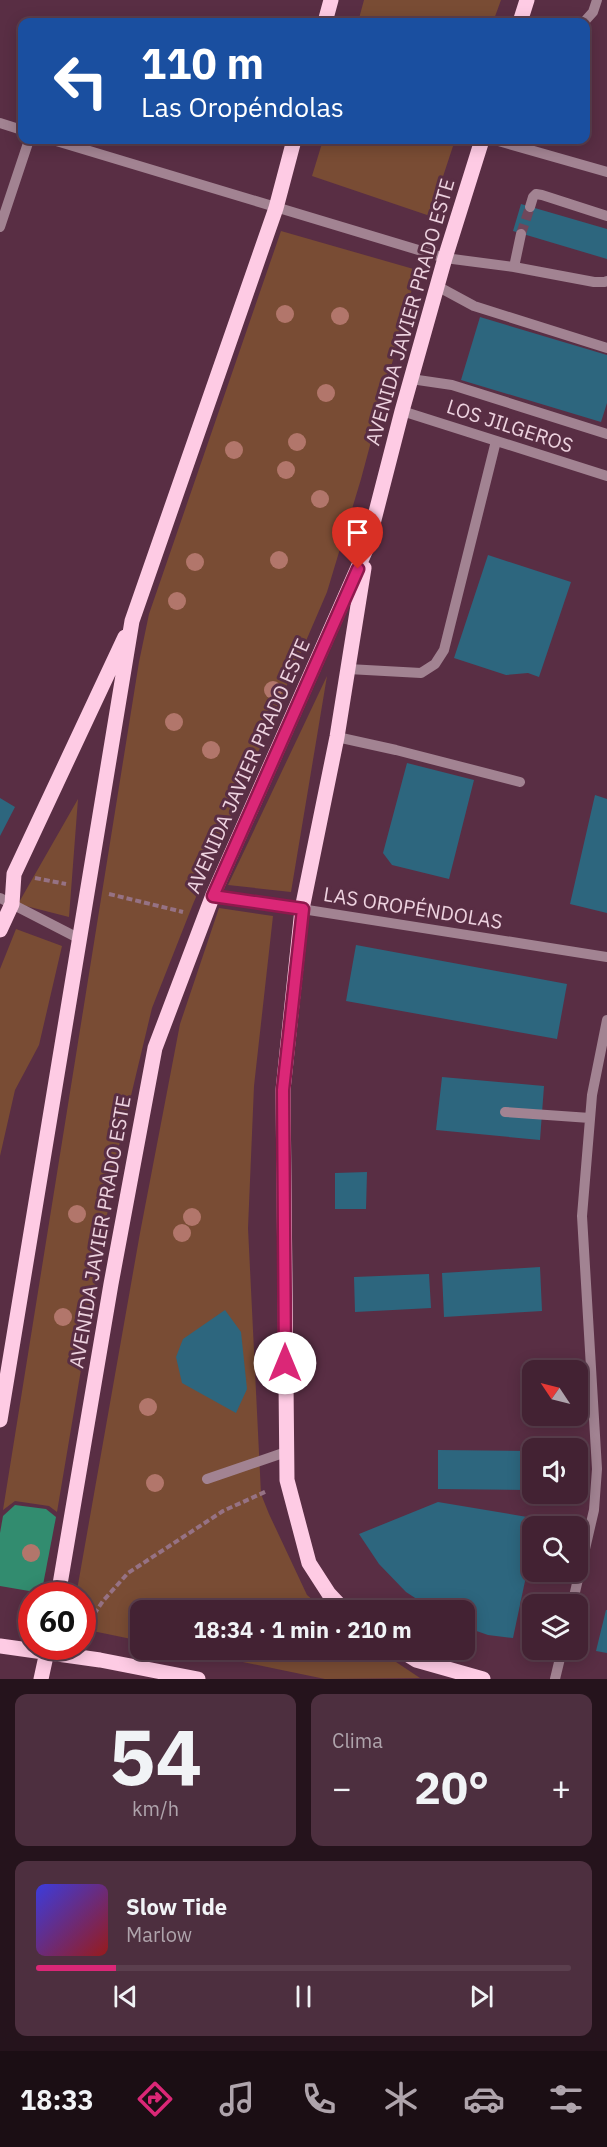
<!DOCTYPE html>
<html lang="es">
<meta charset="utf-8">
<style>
body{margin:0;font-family:"IBM Plex Sans",sans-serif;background:#4d2f3f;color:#f1f3f6;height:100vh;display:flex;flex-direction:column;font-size:22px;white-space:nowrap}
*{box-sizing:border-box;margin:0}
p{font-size:20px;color:#afa4ac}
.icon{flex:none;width:33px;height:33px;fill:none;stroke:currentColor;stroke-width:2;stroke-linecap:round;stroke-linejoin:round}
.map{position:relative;height:1679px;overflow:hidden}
.panel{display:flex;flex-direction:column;gap:15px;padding:15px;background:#25131c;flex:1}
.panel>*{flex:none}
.banner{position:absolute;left:18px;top:18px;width:572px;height:126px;border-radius:12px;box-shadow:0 3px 15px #0003,0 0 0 2px #5b3f4e;background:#1a4fa0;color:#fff;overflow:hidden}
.needle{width:39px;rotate:305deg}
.fabs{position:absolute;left:522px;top:1360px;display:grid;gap:12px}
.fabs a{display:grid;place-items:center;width:66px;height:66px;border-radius:12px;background:#432233;box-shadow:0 3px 15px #0003,0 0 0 2px #5b3f4e;font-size:30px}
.speed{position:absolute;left:18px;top:1582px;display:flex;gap:12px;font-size:30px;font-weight:700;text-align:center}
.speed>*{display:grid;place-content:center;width:78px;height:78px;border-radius:50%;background:#432233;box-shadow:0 3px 15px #0003,0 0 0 2px #5b3f4e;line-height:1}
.speed .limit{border:9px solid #d22;background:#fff;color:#111}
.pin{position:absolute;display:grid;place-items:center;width:51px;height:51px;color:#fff;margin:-62px -26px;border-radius:50% 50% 50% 0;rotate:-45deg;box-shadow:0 0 6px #0007}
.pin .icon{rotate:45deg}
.me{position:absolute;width:66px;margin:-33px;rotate:0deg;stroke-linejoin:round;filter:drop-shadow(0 0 4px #0008)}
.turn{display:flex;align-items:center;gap:21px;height:126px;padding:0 24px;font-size:27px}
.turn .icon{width:78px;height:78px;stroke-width:2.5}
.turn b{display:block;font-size:42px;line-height:51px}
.big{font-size:45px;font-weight:700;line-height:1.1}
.panel .tile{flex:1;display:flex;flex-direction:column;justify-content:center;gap:9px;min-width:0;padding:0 21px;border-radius:12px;background:#4d2f3f}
.panel .dial{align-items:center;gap:0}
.dial b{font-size:78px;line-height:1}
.song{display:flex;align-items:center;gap:18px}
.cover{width:72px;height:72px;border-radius:9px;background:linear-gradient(135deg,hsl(240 70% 55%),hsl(0 70% 35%))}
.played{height:6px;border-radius:3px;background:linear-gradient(90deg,#db2777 15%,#5b3f4e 15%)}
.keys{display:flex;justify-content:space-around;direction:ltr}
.heat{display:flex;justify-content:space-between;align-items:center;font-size:33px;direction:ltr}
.panel .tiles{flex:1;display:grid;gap:15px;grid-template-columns:1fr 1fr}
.tile:last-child{grid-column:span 2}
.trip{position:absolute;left:130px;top:1600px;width:345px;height:60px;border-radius:12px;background:#432233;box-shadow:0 3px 15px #0003,0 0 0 2px #5b3f4e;font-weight:700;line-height:60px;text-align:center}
.dock{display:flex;height:96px;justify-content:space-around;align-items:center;background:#1b0e14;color:#afa4ac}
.dock .icon{width:42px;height:42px}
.dock .selected{color:#db2777}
.dock b{font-size:27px;color:#f1f3f6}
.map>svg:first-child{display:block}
</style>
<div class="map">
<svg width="607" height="1679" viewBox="0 0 607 1679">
<rect width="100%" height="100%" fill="#592e44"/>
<path fill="#794c34" d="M 364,0 L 501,0 L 493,22 L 358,22 Z
M 323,140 L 455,140 L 430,216 L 312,176 Z
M 281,231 L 417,270 L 361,479 L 327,592 L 193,904 L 152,1008 L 118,1150 L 57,1512 L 49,1506 L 15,1501 L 3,1510 L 139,662 L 149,614 Z
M 327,676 L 291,892 L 228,885 Z
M 78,799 L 69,917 L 18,904 Z
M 219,908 L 273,916 L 254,1086 L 248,1228 L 261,1494 L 269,1514 L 307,1595 L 326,1611 L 141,1611 L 141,1641 L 83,1629 L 82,1596 L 76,1596 L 140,1233 L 180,1024 Z
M 16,929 L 62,946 L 39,1045 L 15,1090 L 0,1156 L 0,969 Z
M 185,1650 L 378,1650 L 420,1678 L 325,1679 Z"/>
<path fill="#328c6f" d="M 15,1505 L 46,1509 L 56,1517 L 43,1585 L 40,1590 L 35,1592 L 0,1586 L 0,1533 L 3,1516 Z"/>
<path fill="#2d667e" d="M 521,204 L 607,229 L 607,259 L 513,231 Z
M 480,317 L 607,355 L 607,403 L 601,422 L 461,380 Z
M 488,555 L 571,582 L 539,677 L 528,673 L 506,675 L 454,658 Z
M 407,763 L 474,780 L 449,879 L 392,865 L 383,853 Z
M 595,795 L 607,799 L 607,913 L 570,904 Z
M 0,798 L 15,807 L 0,836 Z
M 356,945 L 567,984 L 557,1039 L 346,1001 Z
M 442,1077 L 544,1086 L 540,1140 L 436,1130 Z
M 367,1172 L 366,1209 L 335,1209 L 335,1173 Z
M 540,1267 L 542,1311 L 444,1317 L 442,1273 Z
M 429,1274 L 431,1308 L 355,1312 L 354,1277 Z
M 225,1310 L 241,1332 L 247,1389 L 236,1413 L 182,1383 L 176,1357 L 183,1339 Z
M 438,1450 L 532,1451 L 532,1490 L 438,1489 Z
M 438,1502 L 539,1519 L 537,1527 L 532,1527 L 532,1548 L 513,1638 L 488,1635 L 468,1628 L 465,1626 L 465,1611 L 435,1611 L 406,1592 L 379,1564 L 359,1534 Z
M 606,1610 L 607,1610 L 607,1653 L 596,1651 Z"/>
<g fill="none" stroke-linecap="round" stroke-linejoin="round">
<path stroke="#6f475b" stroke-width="10" stroke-dasharray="10 5" stroke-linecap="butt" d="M 521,234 L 530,207"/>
<path stroke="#967284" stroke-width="4" stroke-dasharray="6 3" stroke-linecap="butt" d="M 35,878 L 66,884
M 109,894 L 183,912
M 84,1629 L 103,1601 L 128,1573 L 223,1511 L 267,1491"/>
<path stroke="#a28392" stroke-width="10" d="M 584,22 L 593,12 L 597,0
M 0,123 L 22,130
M 53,140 L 445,258 L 514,267 L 594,282 L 605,282 L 607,281
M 495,140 L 607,172
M 530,207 L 533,197 L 536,194 L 542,195 L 607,216
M 0,227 L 29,140
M 514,267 L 521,234
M 437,286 L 474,306 L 607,348
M 411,379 L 452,385 L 607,434
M 402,411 L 607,476
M 348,669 L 421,673 L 435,664 L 444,650 L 496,441
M 337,737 L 396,750 L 520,782
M 213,895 L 607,957
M 0,898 L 80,939
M 505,1112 L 590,1118
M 207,1479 L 286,1452
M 572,1605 L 594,1510 L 597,1469 L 582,1216 L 592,1095 L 607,1020
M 555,1679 L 562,1650"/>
<path stroke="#fecbe4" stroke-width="15" d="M 325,22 L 331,0
M 520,22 L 527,0
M 0,930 L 12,904 L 14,874 L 125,637
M 0,1420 L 132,621 L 276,208 L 294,140
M 58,1596 L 111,1284 L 155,1048 L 213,895 L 367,547 L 402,411 L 445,258 L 482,140
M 345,1611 L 329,1594 L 309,1563 L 287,1480 L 283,1090 L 302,909 L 337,737 L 364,568
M 0,1646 L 100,1660 L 198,1679
M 400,1650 L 416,1660 L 483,1679
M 41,1679 L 48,1647"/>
</g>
<g fill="#b2766b">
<circle cx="285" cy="314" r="9"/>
<circle cx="340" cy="316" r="9"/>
<circle cx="326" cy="393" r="9"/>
<circle cx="297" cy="442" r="9"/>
<circle cx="234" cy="450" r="9"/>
<circle cx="286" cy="470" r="9"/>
<circle cx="320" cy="499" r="9"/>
<circle cx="279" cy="560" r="9"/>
<circle cx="195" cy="562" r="9"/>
<circle cx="177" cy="601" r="9"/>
<circle cx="273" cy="690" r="9"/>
<circle cx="174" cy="722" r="9"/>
<circle cx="211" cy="750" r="9"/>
<circle cx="77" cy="1214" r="9"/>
<circle cx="192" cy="1217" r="9"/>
<circle cx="182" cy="1233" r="9"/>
<circle cx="63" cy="1317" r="9"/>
<circle cx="148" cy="1407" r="9"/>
<circle cx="155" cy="1483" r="9"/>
<circle cx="31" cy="1553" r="9"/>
</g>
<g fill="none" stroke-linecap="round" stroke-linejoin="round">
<defs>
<path id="route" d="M 285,1363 L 283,1090 L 303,909 L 213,896 L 358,569"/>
</defs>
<use href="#route" stroke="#8e194d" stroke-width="15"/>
<use href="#route" stroke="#db2777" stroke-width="10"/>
</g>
<g text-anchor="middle" stroke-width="6" stroke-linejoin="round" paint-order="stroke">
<g font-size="20" fill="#edd2df" stroke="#592e44">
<text transform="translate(410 312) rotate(-74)" y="7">AVENIDA JAVIER PRADO ESTE</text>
<text transform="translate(510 426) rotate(18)" y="7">LOS JILGEROS</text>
<text transform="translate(248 766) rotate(-66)" y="7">AVENIDA JAVIER PRADO ESTE</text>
<text transform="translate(413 908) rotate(9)" y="7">LAS OROPÉNDOLAS</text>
<text transform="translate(100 1232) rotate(-80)" y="7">AVENIDA JAVIER PRADO ESTE</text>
</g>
</g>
</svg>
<div class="fabs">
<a><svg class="needle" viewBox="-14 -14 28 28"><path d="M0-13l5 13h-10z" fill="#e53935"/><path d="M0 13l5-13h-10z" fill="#afa4ac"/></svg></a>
<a><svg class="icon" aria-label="sound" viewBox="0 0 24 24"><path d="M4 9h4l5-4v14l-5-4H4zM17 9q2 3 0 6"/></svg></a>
<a><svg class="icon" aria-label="search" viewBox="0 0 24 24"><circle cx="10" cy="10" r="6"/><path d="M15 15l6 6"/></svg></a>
<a><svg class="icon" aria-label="layers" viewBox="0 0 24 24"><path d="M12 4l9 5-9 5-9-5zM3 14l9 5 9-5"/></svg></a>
</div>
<div class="speed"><div class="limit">60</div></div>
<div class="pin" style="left:358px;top:569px;background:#d93025"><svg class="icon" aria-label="arrive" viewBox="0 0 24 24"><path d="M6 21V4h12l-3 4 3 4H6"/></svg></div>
<svg class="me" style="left:285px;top:1363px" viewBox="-20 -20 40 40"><circle r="19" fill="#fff"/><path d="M0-13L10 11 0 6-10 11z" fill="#db2777"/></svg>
<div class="trip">18:34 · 1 min · 210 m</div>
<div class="banner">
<div class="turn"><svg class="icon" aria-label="left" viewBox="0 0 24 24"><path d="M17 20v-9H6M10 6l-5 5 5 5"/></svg><div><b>110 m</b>Las Oropéndolas</div></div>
</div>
</div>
<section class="panel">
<div class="tiles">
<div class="tile dial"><b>54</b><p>km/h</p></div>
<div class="tile"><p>Clima</p>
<div class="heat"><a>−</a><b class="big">20°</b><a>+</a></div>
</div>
<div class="tile">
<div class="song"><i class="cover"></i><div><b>Slow Tide</b><p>Marlow</p></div></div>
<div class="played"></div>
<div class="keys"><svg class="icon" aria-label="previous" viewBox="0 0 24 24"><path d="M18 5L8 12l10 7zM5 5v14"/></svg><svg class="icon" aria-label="pause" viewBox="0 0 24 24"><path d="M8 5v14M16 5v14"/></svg><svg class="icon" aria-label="next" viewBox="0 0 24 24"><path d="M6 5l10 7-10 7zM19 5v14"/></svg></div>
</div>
</div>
</section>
<nav class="dock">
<b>18:33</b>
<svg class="icon selected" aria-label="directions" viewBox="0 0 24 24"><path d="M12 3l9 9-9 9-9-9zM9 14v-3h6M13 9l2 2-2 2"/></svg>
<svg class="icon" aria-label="music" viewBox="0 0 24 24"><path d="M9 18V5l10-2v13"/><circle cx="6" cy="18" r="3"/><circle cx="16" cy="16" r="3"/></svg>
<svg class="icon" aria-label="phone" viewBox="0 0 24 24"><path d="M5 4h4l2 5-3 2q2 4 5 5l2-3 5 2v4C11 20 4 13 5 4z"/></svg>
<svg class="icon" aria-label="climate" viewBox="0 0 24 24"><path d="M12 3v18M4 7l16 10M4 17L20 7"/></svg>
<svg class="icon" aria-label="car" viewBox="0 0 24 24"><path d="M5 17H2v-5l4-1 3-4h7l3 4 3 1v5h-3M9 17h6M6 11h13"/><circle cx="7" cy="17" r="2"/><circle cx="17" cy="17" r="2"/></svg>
<svg class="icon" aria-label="filters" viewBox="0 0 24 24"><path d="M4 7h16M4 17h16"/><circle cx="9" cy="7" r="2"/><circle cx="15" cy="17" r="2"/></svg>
</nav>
